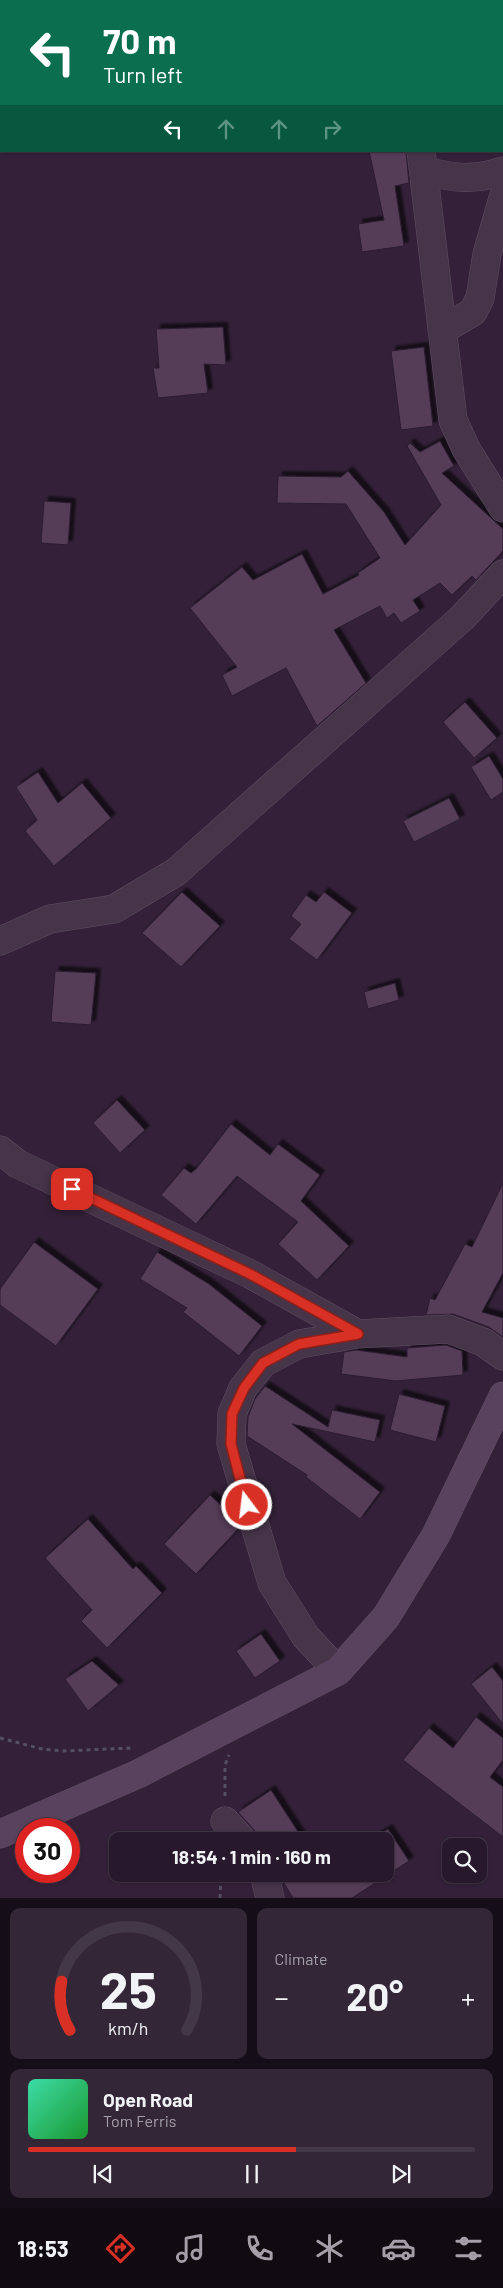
<!DOCTYPE html>
<meta charset="utf-8">
<style>
body{margin:0;font-family:Barlow,sans-serif;background:#332637;color:#f1f3f6;height:100vh;display:flex;flex-direction:column;font-size:19px;white-space:nowrap}
*{box-sizing:border-box;margin:0}
p{font-size:16px;color:#a4a0a9}
.icon{flex:none;width:28px;height:28px;fill:none;stroke:currentColor;stroke-width:2;stroke-linecap:round;stroke-linejoin:round}
.map{position:relative;height:1898px;overflow:hidden}
.side{display:flex;flex-direction:column;gap:10px;padding:10px;background:#150e18;flex:1}
.side>*{flex:none}
.top-card{position:absolute;left:0px;top:0px;width:504px;height:152px;box-shadow:0 1px 4px #0004,0 0 0 1px #433847;background:#0b6e4f;color:#fff;overflow:hidden}
.buttons{position:absolute;left:442px;top:1838px;display:grid;gap:10px}
.buttons a{display:grid;place-items:center;width:45px;height:45px;border-radius:10px;background:#27192b;box-shadow:0 1px 4px #0004,0 0 0 1px #433847;font-size:25px}
.speed{position:absolute;left:15px;top:1818px;display:flex;gap:10px;font-size:25px;font-weight:700;text-align:center}
.speed>*{display:grid;place-content:center;width:65px;height:65px;border-radius:50%;background:#27192b;box-shadow:0 1px 4px #0004,0 0 0 1px #433847;line-height:1}
.speed .limit{border:8px solid #d22;background:#fff;color:#111}
.pin{position:absolute;display:grid;place-items:center;width:42px;height:42px;color:#fff;margin:-21px;border-radius:10px;box-shadow:0 2px 8px #0006}
.me{position:absolute;width:55px;margin:-28px;rotate:345deg;stroke-linejoin:round;filter:drop-shadow(0 0 4px #0008)}
.turn{display:flex;align-items:center;gap:18px;height:105px;padding:0 20px;font-size:22px}
.turn .icon{width:65px;height:65px;stroke-width:2.5}
.turn b{display:block;font-size:35px;line-height:42px}
.lanes{display:flex;align-items:center;height:48px;padding:0 20px;background:#0003;justify-content:center;gap:25px;direction:ltr}
.lanes .off{opacity:.35}
.big{font-size:38px;font-weight:700;line-height:1.1}
.side .tile{flex:1;display:flex;flex-direction:column;justify-content:center;gap:8px;min-width:0;padding:0 18px;border-radius:10px;background:#332637}
.side .dial{align-items:center;gap:0}
.dial svg{height:130px;overflow:visible;fill:none;stroke:#433847;stroke-width:7;stroke-linecap:round;text-anchor:middle}
.dial text{fill:#f1f3f6;stroke:none}
.song{display:flex;align-items:center;gap:15px}
.cover{width:60px;height:60px;border-radius:8px;background:linear-gradient(135deg,hsl(160 70% 55%),hsl(130 70% 35%))}
.played{height:5px;border-radius:2px;background:linear-gradient(90deg,#d93025 60%,#433847 60%)}
.keys{display:flex;justify-content:space-around;direction:ltr}
.heat{display:flex;justify-content:space-between;align-items:center;font-size:28px;direction:ltr}
.side .tiles{flex:1;display:grid;gap:10px;grid-template-columns:1fr 1fr}
.tile:last-child{grid-column:span 2}
.trip{position:absolute;left:109px;top:1832px;width:285px;height:50px;border-radius:10px;background:#27192b;box-shadow:0 1px 4px #0004,0 0 0 1px #433847;font-weight:700;line-height:50px;text-align:center}
.tabs{display:flex;height:80px;justify-content:space-around;align-items:center;background:#100a11;color:#a4a0a9}
.tabs .icon{width:35px;height:35px}
.tabs .current{color:#d93025}
.tabs b{font-size:22px;color:#f1f3f6}
.map>svg:first-child{display:block}
</style>
<div class="map">
<svg width="503" height="1898" viewBox="0 0 503 1898">
<defs>
<filter id="shadow"><feDropShadow dx="4.5" dy="-4.5" stdDeviation="1" flood-color="#0009"/></filter>
</defs>
<rect width="100%" height="100%" fill="#342139"/>
<path fill="#553c59" stroke="#2c1c30" filter="url(#shadow)" d="M 369,151 L 406,151 L 409,183 L 395,186 L 404,246 L 362,252 L 358,224 L 384,220 Z
M 223,327 L 226,365 L 204,364 L 208,393 L 158,398 L 153,368 L 159,368 L 156,329 Z
M 424,347 L 433,426 L 401,430 L 391,351 Z
M 440,441 L 454,466 L 442,473 L 503,529 L 503,551 L 476,580 L 472,576 L 452,595 L 440,583 L 413,600 L 420,611 L 401,623 L 394,613 L 387,618 L 380,606 L 334,630 L 366,683 L 317,726 L 286,668 L 232,696 L 222,675 L 237,667 L 190,608 L 242,567 L 253,580 L 302,554 L 323,594 L 359,575 L 358,573 L 380,558 L 346,504 L 277,503 L 278,476 L 341,477 L 348,471 L 384,512 L 405,545 L 441,505 L 407,446 L 410,443 L 420,452 Z
M 44,501 L 71,503 L 68,545 L 41,543 Z
M 465,702 L 497,738 L 474,758 L 443,722 Z
M 489,756 L 503,779 L 503,792 L 491,800 L 471,767 Z
M 38,772 L 58,803 L 82,783 L 111,818 L 54,866 L 25,831 L 37,820 L 16,787 Z
M 449,798 L 460,819 L 414,842 L 403,821 Z
M 182,892 L 220,926 L 181,967 L 142,933 Z
M 324,892 L 352,913 L 317,960 L 289,939 L 301,924 L 291,916 L 306,895 L 316,902 Z
M 55,971 L 96,973 L 91,1025 L 51,1022 Z
M 395,983 L 399,1000 L 368,1009 L 364,992 Z
M 117,1100 L 145,1130 L 120,1153 L 93,1123 Z
M 231,1124 L 270,1155 L 278,1144 L 320,1175 L 301,1201 L 349,1246 L 317,1280 L 278,1244 L 298,1222 L 237,1176 L 196,1224 L 161,1195 L 184,1168 L 191,1173 L 196,1169 Z
M 503,1183 L 503,1273 L 482,1312 L 503,1318 L 503,1337 L 489,1327 L 453,1314 L 426,1315 L 430,1298 L 435,1300 L 465,1244 L 472,1247 Z
M 34,1242 L 98,1289 L 56,1346 L 0,1305 L 0,1289 Z
M 157,1252 L 209,1284 L 262,1326 L 239,1356 L 183,1312 L 187,1308 L 140,1279 Z
M 446,1345 L 462,1351 L 463,1375 L 396,1381 L 341,1374 L 344,1352 L 356,1350 L 407,1357 L 407,1348 Z
M 265,1386 L 328,1427 L 332,1410 L 380,1420 L 375,1442 L 292,1424 L 380,1492 L 360,1519 L 306,1477 L 307,1475 L 247,1436 L 248,1417 L 255,1399 Z
M 399,1394 L 445,1406 L 436,1442 L 390,1430 Z
M 210,1495 L 237,1520 L 239,1528 L 196,1574 L 164,1544 Z
M 88,1519 L 133,1569 L 136,1566 L 162,1593 L 107,1648 L 81,1621 L 92,1610 L 45,1558 Z
M 261,1634 L 280,1661 L 255,1678 L 236,1651 Z
M 92,1661 L 119,1685 L 88,1711 L 65,1679 Z
M 492,1667 L 503,1681 L 503,1724 L 471,1684 Z
M 476,1717 L 503,1738 L 503,1760 L 490,1777 L 503,1787 L 503,1837 L 403,1760 L 429,1728 L 453,1748 Z
M 271,1790 L 304,1841 L 258,1841 L 255,1831 L 238,1812 Z
M 388,1829 L 409,1861 L 352,1898 L 293,1898 L 282,1880 L 280,1874 L 385,1874 L 385,1841 L 368,1841 Z"/>
<g fill="none" stroke-linecap="round" stroke-linejoin="round">
<defs>
<path id="street" d="M 354,0 L 355,1
M 421,151 L 453,420 L 466,449 L 503,508
M 424,171 C 454,178 473,181 503,171
M 442,330 L 473,312 L 480,298 L 487,254 L 503,198
M 0,941 L 50,919 L 114,909 L 176,872 L 462,618 L 503,574
M 0,1150 L 18,1164 L 250,1274 L 358,1334
M 338,1671 L 306,1637 L 272,1583 L 231,1444 L 232,1414 L 243,1388 L 263,1363 L 299,1344 L 358,1334 L 448,1329 L 483,1342 L 503,1356
M 225,1821 L 243,1841
M 264,1874 L 270,1898"/>
<path id="secondary" d="M 0,1834 L 138,1774 L 338,1671 L 386,1617 L 436,1535 L 503,1396"/>
</defs>
<use href="#street" stroke="#604f64" stroke-width="29"/>
<use href="#secondary" stroke="#604f64" stroke-width="29"/>
<path stroke="#564e65" stroke-width="3" stroke-dasharray="4 4" stroke-linecap="butt" d="M 0,1738 L 42,1749 L 63,1751 L 131,1748
M 225,1796 L 225,1765 L 229,1755
M 220,1898 L 221,1874"/>
<use href="#street" stroke="#463449" stroke-width="28"/>
<use href="#secondary" stroke="#59425d" stroke-width="28"/>
</g>
<g fill="none" stroke-linecap="round" stroke-linejoin="round">
<defs>
<path id="route" d="M 72,1189 L 250,1274 L 358,1334 L 299,1344 L 263,1363 L 244,1388 L 232,1414 L 231,1444 L 247,1505"/>
</defs>
<use href="#route" stroke="#8d1f18" stroke-width="12"/>
<use href="#route" stroke="#d93025" stroke-width="9"/>
</g>
</svg>
<div class="buttons">
<a><svg class="icon" aria-label="search" viewBox="0 0 24 24"><circle cx="10" cy="10" r="6"/><path d="M15 15l6 6"/></svg></a>
</div>
<div class="speed"><div class="limit">30</div></div>
<div class="pin" style="left:72px;top:1189px;background:#d93025"><svg class="icon" aria-label="arrive" viewBox="0 0 24 24"><path d="M6 21V4h12l-3 4 3 4H6"/></svg></div>
<svg class="me" style="left:247px;top:1505px" viewBox="-20 -20 40 40"><circle r="17" fill="#d93025" stroke="#fff" stroke-width="3"/><path d="M0-11L8 9 0 5-8 9z" fill="#fff"/></svg>
<div class="trip">18:54 · 1 min · 160 m</div>
<div class="top-card">
<div class="turn"><svg class="icon" aria-label="left" viewBox="0 0 24 24"><path d="M17 20v-9H6M10 6l-5 5 5 5"/></svg><div><b>70 m</b>Turn left</div></div>
<div class="lanes"><svg class="icon" aria-label="left" viewBox="0 0 24 24"><path d="M17 20v-9H6M10 6l-5 5 5 5"/></svg><svg class="icon off" aria-label="ahead" viewBox="0 0 24 24"><path d="M12 20V5M6 11l6-6 6 6"/></svg><svg class="icon off" aria-label="ahead" viewBox="0 0 24 24"><path d="M12 20V5M6 11l6-6 6 6"/></svg><svg class="icon off" aria-label="right" viewBox="0 0 24 24"><path d="M7 20v-9h11M14 6l5 5-5 5"/></svg></div>
</div>
</div>
<section class="side">
<div class="tiles">
<div class="tile dial"><svg viewBox="0 0 100 80">
<path d="M14 69A42 42 0 1 1 86 69"/>
<path d="M14 69A42 42 0 0 1 9 39" stroke="#d93025"/>
<text x="50" y="56" font-size="32" font-weight="700">25</text>
<text x="50" y="72" font-size="11">km/h</text>
</svg></div>
<div class="tile"><p>Climate</p>
<div class="heat"><a>−</a><b class="big">20°</b><a>+</a></div>
</div>
<div class="tile">
<div class="song"><i class="cover"></i><div><b>Open Road</b><p>Tom Ferris</p></div></div>
<div class="played"></div>
<div class="keys"><svg class="icon" aria-label="previous" viewBox="0 0 24 24"><path d="M18 5L8 12l10 7zM5 5v14"/></svg><svg class="icon" aria-label="pause" viewBox="0 0 24 24"><path d="M8 5v14M16 5v14"/></svg><svg class="icon" aria-label="next" viewBox="0 0 24 24"><path d="M6 5l10 7-10 7zM19 5v14"/></svg></div>
</div>
</div>
</section>
<nav class="tabs">
<b>18:53</b>
<svg class="icon current" aria-label="directions" viewBox="0 0 24 24"><path d="M12 3l9 9-9 9-9-9zM9 14v-3h6M13 9l2 2-2 2"/></svg>
<svg class="icon" aria-label="music" viewBox="0 0 24 24"><path d="M9 18V5l10-2v13"/><circle cx="6" cy="18" r="3"/><circle cx="16" cy="16" r="3"/></svg>
<svg class="icon" aria-label="phone" viewBox="0 0 24 24"><path d="M5 4h4l2 5-3 2q2 4 5 5l2-3 5 2v4C11 20 4 13 5 4z"/></svg>
<svg class="icon" aria-label="climate" viewBox="0 0 24 24"><path d="M12 3v18M4 7l16 10M4 17L20 7"/></svg>
<svg class="icon" aria-label="car" viewBox="0 0 24 24"><path d="M5 17H2v-5l4-1 3-4h7l3 4 3 1v5h-3M9 17h6M6 11h13"/><circle cx="7" cy="17" r="2"/><circle cx="17" cy="17" r="2"/></svg>
<svg class="icon" aria-label="filters" viewBox="0 0 24 24"><path d="M4 7h16M4 17h16"/><circle cx="9" cy="7" r="2"/><circle cx="15" cy="17" r="2"/></svg>
</nav>
